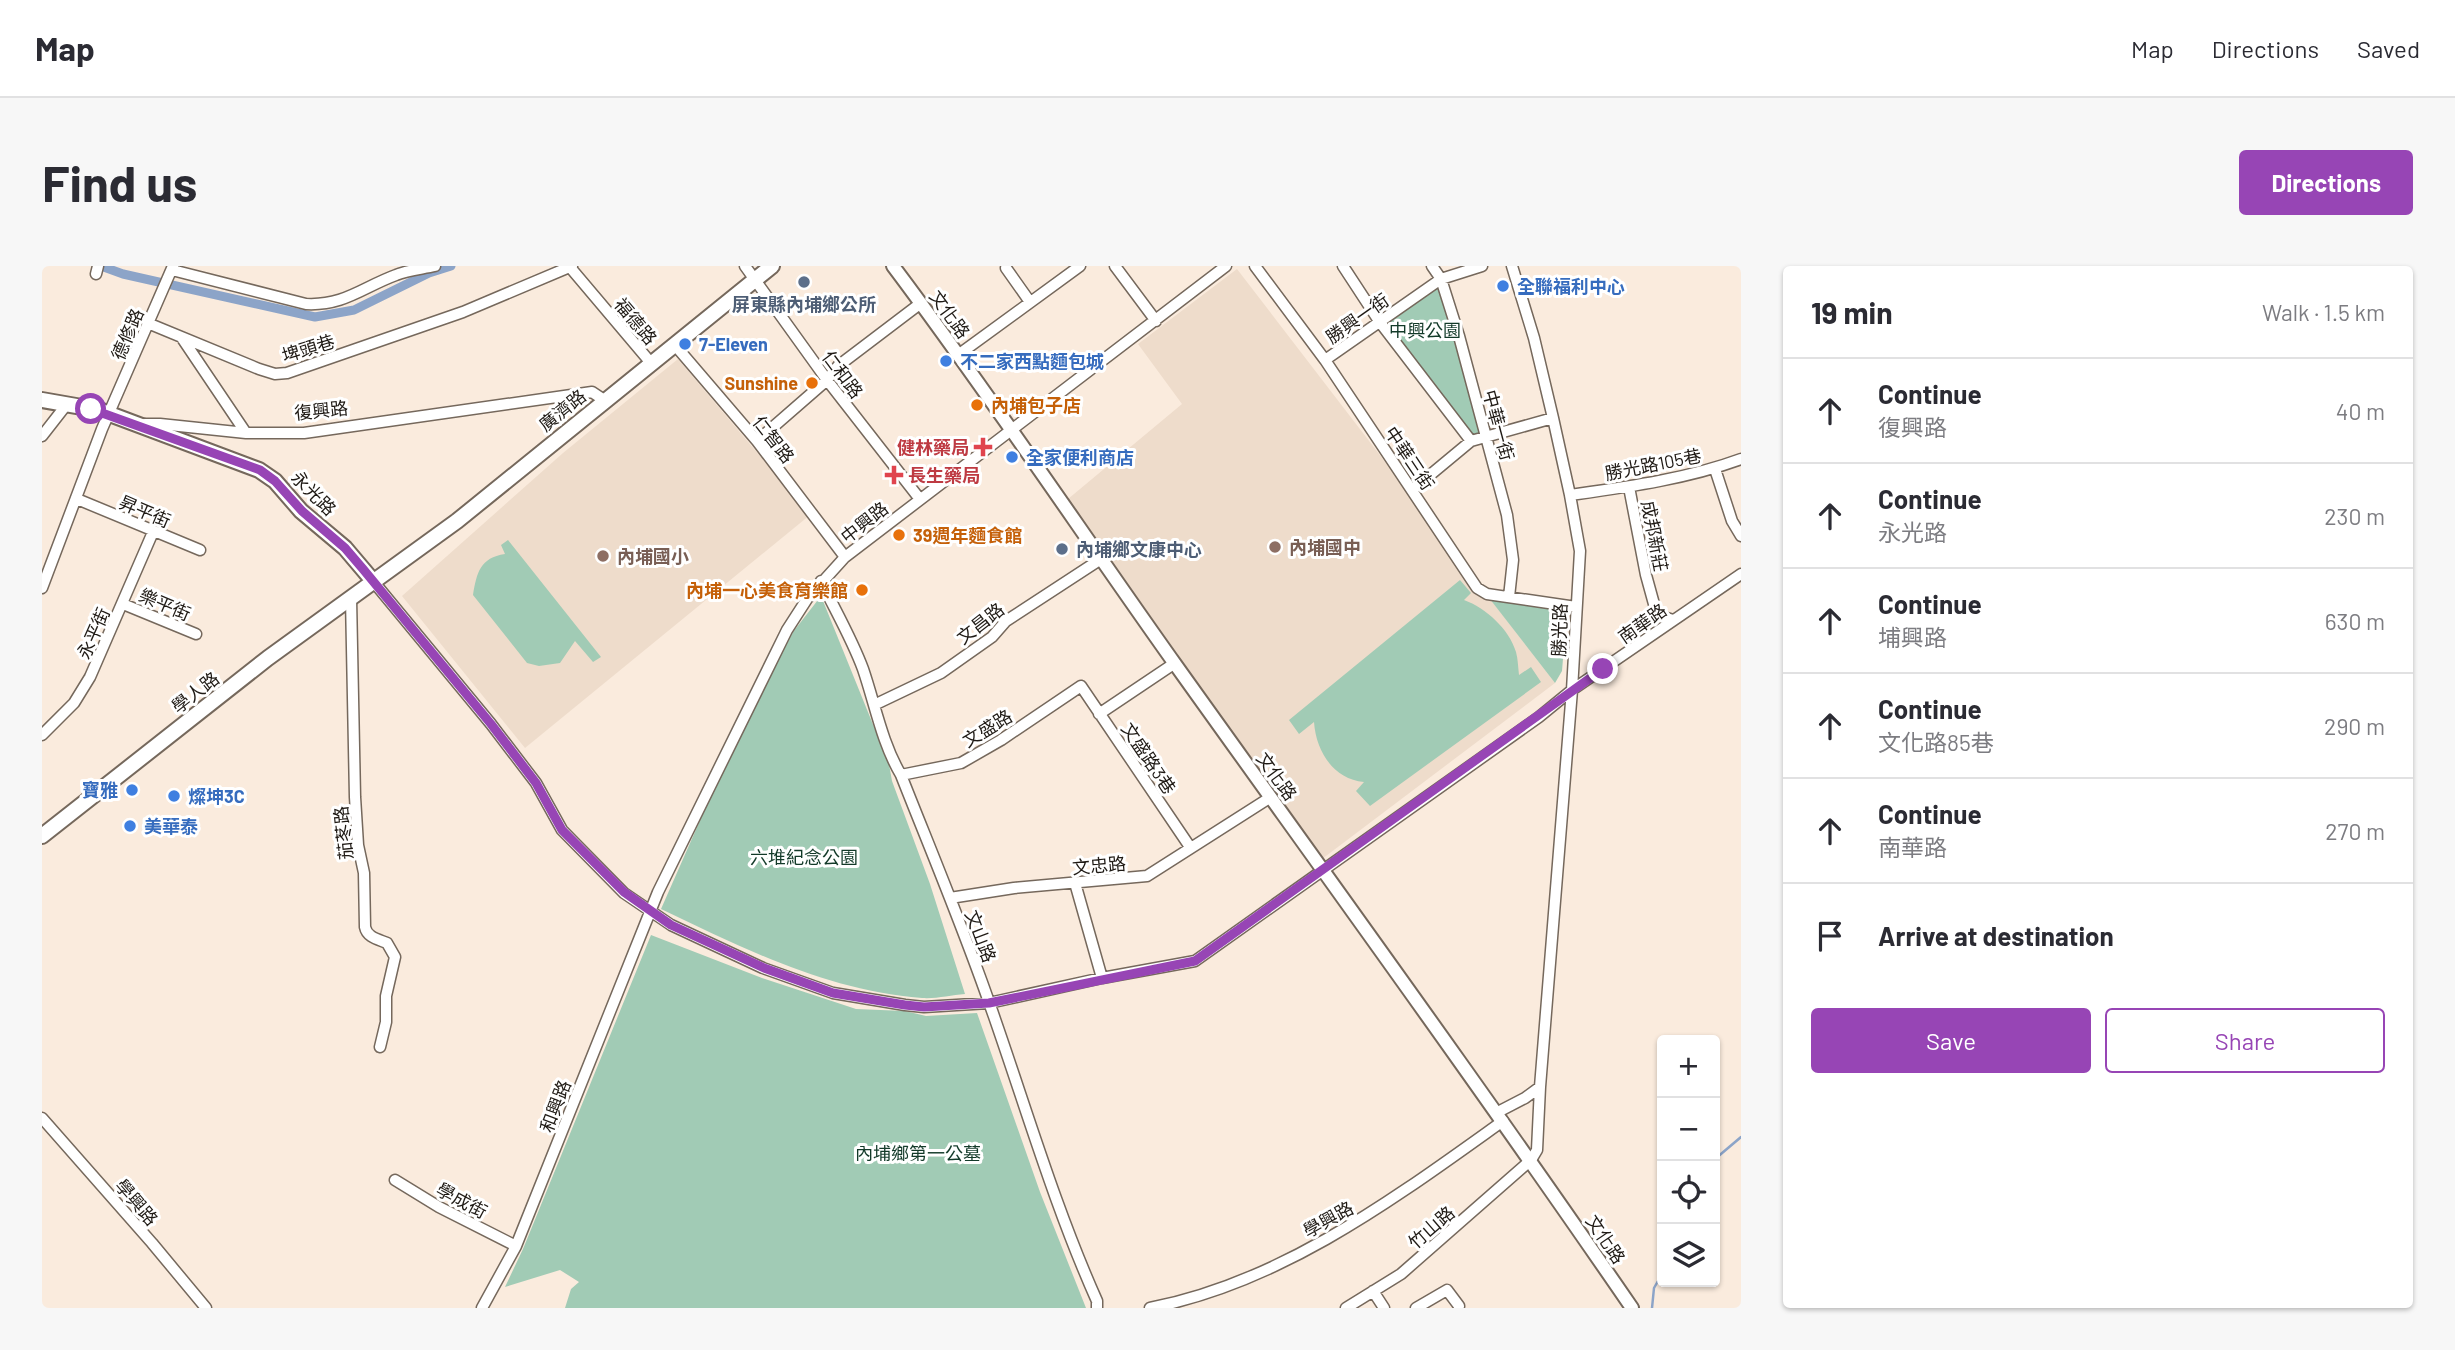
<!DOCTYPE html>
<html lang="en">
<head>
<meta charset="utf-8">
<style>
	:root { --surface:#fff; --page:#f7f7f7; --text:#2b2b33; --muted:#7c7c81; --line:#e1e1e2; --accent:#9745b5 }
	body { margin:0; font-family:Barlow,"Noto Sans TC",sans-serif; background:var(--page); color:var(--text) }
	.controls { position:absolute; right:21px; bottom:21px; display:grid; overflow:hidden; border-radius:7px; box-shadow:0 2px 5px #0004 }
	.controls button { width:63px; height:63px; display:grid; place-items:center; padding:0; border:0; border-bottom:2px solid var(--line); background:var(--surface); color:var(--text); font:35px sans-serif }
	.stop { position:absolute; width:21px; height:21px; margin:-16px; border:5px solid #9745b5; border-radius:50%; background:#fff }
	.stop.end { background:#9745b5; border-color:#fff; box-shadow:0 2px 7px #0008 }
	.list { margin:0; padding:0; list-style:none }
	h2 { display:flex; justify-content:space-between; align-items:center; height:91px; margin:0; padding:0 28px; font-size:30px }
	h2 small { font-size:23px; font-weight:400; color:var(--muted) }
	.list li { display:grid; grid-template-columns:46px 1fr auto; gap:21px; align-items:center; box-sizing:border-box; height:105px; padding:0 28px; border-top:2px solid var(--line) }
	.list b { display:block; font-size:26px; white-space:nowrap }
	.list p { margin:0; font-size:23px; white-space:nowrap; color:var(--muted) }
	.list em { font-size:23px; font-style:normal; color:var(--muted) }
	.actions { display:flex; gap:14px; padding:21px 28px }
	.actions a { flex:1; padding:16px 0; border:2px solid var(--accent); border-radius:7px; text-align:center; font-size:24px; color:var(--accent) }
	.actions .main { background:var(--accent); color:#fff }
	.icon { flex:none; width:38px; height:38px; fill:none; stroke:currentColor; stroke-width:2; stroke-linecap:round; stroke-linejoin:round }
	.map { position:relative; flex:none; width:1699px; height:1042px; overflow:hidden; border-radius:7px }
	header { display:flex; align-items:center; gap:42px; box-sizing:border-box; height:98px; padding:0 35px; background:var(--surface); border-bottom:2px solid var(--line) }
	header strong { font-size:33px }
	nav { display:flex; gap:38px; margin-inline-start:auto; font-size:24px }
	.intro { display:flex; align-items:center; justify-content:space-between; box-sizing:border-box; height:168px; padding:0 42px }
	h1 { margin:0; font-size:49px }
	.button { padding:18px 32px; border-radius:7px; background:var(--accent); color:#fff; font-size:24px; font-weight:700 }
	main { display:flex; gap:42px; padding:0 42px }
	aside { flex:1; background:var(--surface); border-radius:7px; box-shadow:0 2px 5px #0004 }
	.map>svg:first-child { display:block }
</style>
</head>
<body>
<header>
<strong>Map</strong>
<nav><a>Map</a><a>Directions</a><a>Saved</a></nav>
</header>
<div class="intro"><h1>Find us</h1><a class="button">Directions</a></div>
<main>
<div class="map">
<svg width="1699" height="1042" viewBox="0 0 1699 1042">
	<rect width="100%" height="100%" fill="#faebdd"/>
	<!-- education -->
	<path fill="#eedccb" d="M 1195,3 L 1513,417 L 1280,593 L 1026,233 L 1140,138 L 1096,78 Z
		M 636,93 L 768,249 L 483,482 L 360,330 L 521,187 Z"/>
	<!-- green -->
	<path fill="#a1cbb5" d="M 1398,17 L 1440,168 L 1430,172 L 1342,56 Z
		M 466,274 L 559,391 L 551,396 L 533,375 L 518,397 L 497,400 L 485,397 L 431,329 C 435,306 438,292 463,288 L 459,279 Z
		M 1418,314 L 1429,327 L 1422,334 C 1444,342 1467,363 1474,386 C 1476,393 1476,401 1477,409 L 1489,401 L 1499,416 L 1328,540 L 1314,525 L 1322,516 C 1291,513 1274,485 1272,456 L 1257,468 L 1247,454 Z
		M 1444,328 L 1525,343 L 1520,405 L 1513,417 Z
		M 779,330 L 847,498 L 850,515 L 888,618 L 923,728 C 909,729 894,733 880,732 C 786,725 703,683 619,643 L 682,500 L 751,366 Z
		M 609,669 L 720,712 L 814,743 L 863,745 L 884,750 L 935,747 L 998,926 L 1044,1042 L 523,1042 L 529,1023 L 537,1016 L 518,1004 L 463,1021 L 481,983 Z"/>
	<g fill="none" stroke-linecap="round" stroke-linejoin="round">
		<!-- stream -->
		<path stroke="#8ca4c8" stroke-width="2.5" d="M 1673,893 L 1699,871
			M 1610,1042 L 1612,1022 L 1620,1008"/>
		<!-- canal -->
		<path stroke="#8ca4c8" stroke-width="9" d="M 59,0 L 81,8 L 273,51 L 312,44 L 387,7 L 409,0"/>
		<defs>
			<path id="minor" d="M 527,0 L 609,97
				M 703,0 L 785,114 L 877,232
				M 1073,0 L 1114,55
				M 1213,0 L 1283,94 L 1435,322 L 1445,328 L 1534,341
				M 1301,0 L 1337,55 L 1429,175
				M 1390,0 L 1399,13 L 1417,70 L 1465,249 L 1471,294 L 1467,331
				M 964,2 L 988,36
				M 130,4 L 264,38 C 302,40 321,21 354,9 C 366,4 380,3 393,0
				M 54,8 L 56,0
				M 108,58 L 217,103 L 233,108 L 245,107 L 421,46 L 530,0
				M 140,72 L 204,167
				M 632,78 L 715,175 L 803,291
				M 916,89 L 1038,0
				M 1283,94 L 1399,13 L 1440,0
				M 103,158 L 118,158 L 204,167 L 262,167 L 550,126 L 562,134
				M 0,170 L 25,138
				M 715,175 L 785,114 L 796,100 L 879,37
				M 1673,203 L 1690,255 L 1699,270
				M 1587,221 L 1604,309 L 1615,349 L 1631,354
				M 1370,224 L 1429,175 L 1511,152
				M 1528,229 C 1585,221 1645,213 1699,193
				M 35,233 L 158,284
				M 331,315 L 449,458 L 494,517 L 520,564 L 582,627 L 629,659 L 721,702 L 791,727 L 863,739 L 882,741 L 947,737 L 1060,712 L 1153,695 L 1497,451 L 1530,424 L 1699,308
				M 779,315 C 793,344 810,373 821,403 C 833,438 840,477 859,509 C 889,585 921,661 948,739 C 983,838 1012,939 1055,1035 L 1055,1042
				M 0,322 L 60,163 L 131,0
				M 309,332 L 313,531 L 316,579 L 322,607 L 323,661 C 325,671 335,673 345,677 L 353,691 L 344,730 L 344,756 L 338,781
				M 81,338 L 154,368
				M 832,439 L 899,407 L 950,371 L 964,355 L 1059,293
				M 1057,448 L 1133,397
				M 0,469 L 32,437 L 48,411 L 111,266
				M 859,509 L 919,497 L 959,474 L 1039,420 L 1148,581
				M 1033,617 L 1060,712
				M 908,632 L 972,622 L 1105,610 L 1229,531
				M 1454,847 L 1483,832 L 1498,821
				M 0,852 L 110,977 L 164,1042
				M 353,914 L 397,941 L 474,980
				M 1331,1025 L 1342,1042
				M 440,1042 L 474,980 L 616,626 L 745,364 L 765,333 L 803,291 L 1184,0
				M 1108,1042 C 1241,1016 1353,932 1461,855
				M 1304,1042 L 1359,1008 L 1489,894 L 1495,884 L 1498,821 L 1530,424 L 1538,285 L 1528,229 L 1511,152 L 1492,72 L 1470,0
				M 1374,1042 L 1405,1024 L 1417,1040"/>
			<path id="tertiary" d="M 851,0 C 949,130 1039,266 1133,398 C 1286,612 1441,825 1590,1042"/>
			<path id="secondary" d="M 0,134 L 57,144 L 217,204 L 233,215 L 259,245 L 303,282 L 331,315
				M 0,570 L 226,392 L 415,255 L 730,0"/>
		</defs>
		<!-- minor casing -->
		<use href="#minor" stroke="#75685c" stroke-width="13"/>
		<!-- tertiary casing -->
		<use href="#tertiary" stroke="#75685c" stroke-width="16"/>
		<!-- secondary casing -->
		<use href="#secondary" stroke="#75685c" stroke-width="18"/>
		<!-- minor -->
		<use href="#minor" stroke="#fff" stroke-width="10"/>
		<!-- tertiary -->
		<use href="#tertiary" stroke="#fff" stroke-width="12"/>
		<!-- secondary -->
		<use href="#secondary" stroke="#fff" stroke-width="14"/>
	</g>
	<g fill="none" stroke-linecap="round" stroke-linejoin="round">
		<!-- route -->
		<path stroke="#9745b5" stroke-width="9" d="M 49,143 L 218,204 L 233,215 L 260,245 L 303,282 L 321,303 L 449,458 L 494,517 L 520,564 L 582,626 L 629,659 L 722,702 L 791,727 L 863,739 L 882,741 L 947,737 L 1153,695 L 1561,403"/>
	</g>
	<!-- markers -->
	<g fill="#5c6f8a" stroke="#fff" stroke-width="2.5">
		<circle cx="762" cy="16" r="7"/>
		<circle cx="1020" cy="283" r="7"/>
	</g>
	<g fill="#3f7fe0" stroke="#fff" stroke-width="2.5">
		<circle cx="1461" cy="20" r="7"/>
		<circle cx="643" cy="78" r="7"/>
		<circle cx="904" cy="95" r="7"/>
		<circle cx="970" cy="191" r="7"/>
		<circle cx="90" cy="524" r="7"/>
		<circle cx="132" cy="530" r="7"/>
		<circle cx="88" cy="560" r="7"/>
	</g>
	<g fill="#e8710a" stroke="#fff" stroke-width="2.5">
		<circle cx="770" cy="117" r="7"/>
		<circle cx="935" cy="139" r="7"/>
		<circle cx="857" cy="269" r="7"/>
		<circle cx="820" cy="324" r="7"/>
	</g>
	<g fill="#e0444e" stroke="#fff" stroke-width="2.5">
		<path d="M937.5 170.5h7v7h7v7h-7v7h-7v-7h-7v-7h7z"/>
		<path d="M848.5 198.5h7v7h7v7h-7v7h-7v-7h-7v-7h7z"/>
	</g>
	<g fill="#8d6e63" stroke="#fff" stroke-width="2.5">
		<circle cx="1233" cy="281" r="7"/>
		<circle cx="561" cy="290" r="7"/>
	</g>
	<g text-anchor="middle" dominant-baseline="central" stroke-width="6" stroke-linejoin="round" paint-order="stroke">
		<!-- shop labels -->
		<g font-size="18" font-weight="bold" fill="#366cbe" stroke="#fff" text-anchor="start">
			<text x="1475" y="20">全聯福利中心</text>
			<text x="657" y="78">7-Eleven</text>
			<text x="918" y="95">不二家西點麵包城</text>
			<text x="984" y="191">全家便利商店</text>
			<text x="76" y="524" text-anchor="end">寶雅</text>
			<text x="146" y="530">燦坤3C</text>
			<text x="102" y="560">美華泰</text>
		</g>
		<!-- service labels -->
		<g font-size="18" font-weight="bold" fill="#4e5e75" stroke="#fff">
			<text x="762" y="38">屏東縣內埔鄉公所</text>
			<text x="1034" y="283" text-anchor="start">內埔鄉文康中心</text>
		</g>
		<!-- street labels -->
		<g font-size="18" fill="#1f1a15" stroke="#fff">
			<text transform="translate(908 48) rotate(54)">文化路</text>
			<text transform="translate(1315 52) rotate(-35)">勝興一街</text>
			<text transform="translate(594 55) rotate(50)">福德路</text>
			<text transform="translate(85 68) rotate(-67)">德修路</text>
			<text transform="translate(266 82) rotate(-17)">埤頭巷</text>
			<text transform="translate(801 108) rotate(53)">仁和路</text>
			<text transform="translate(279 144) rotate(-6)">復興路</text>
			<text transform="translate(520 144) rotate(-39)">廣濟路</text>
			<text transform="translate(1457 159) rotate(75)">中華一街</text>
			<text transform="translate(732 173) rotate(52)">仁智路</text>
			<text transform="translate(1368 192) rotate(56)">中華三街</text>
			<text transform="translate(1611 198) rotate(-11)">勝光路105巷</text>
			<text transform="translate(272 227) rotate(45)">永光路</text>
			<text transform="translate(103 245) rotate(23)">昇平街</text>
			<text transform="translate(822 256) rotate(-38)">中興路</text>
			<text transform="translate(1613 270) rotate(79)">成邦新莊</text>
			<text transform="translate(123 338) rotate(23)">樂平街</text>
			<text transform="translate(938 357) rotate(-38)">文昌路</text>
			<text transform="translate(1600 357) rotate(-35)">南華路</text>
			<text transform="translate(1517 364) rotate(-88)">勝光路</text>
			<text transform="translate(51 367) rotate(-66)">永平街</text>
			<text transform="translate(153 426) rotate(-38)">學人路</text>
			<text transform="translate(945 462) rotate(-31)">文盛路</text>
			<text transform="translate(1107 492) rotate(56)">文盛路3巷</text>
			<text transform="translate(1235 510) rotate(54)">文化路</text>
			<text transform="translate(301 567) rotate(-96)">茄苳路</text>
			<text transform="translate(1057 599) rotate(-5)">文忠路</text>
			<text transform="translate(939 670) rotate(69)">文山路</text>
			<text transform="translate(513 840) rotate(-69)">和興路</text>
			<text transform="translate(420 934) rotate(28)">學成街</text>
			<text transform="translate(95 936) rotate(49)">學興路</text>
			<text transform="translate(1286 953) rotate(-29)">學興路</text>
			<text transform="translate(1389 961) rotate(-41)">竹山路</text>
			<text transform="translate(1564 973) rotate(56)">文化路</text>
		</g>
		<!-- park labels -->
		<g font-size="18" fill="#133a29" stroke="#fff">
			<text x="1383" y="64">中興公園</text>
			<text x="762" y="591">六堆紀念公園</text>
			<text x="876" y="887">內埔鄉第一公墓</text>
		</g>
		<!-- food labels -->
		<g font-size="18" font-weight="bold" fill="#c56008" stroke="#fff" text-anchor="end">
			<text x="756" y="117">Sunshine</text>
			<text x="949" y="139" text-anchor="start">內埔包子店</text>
			<text x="871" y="269" text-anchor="start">39週年麵食館</text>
			<text x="806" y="324">內埔一心美食育樂館</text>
		</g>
		<!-- health labels -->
		<g font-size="18" font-weight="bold" fill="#be3a42" stroke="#fff" text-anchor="end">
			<text x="927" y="181">健林藥局</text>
			<text x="866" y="209" text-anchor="start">長生藥局</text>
		</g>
		<!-- education labels -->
		<g font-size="18" font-weight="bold" fill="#785e54" stroke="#fff" text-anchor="start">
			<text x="1247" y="281">內埔國中</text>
			<text x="575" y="290">內埔國小</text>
		</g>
	</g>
</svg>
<div class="controls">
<button>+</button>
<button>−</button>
<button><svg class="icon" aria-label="locate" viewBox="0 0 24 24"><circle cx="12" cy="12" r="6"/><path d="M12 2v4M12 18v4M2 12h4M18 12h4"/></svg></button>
<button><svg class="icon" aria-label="layers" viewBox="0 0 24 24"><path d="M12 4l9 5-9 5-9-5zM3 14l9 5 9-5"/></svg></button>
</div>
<div class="stop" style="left:49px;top:143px"></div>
<div class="stop end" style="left:1561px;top:403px"></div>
</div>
<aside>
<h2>19 min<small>Walk · 1.5 km</small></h2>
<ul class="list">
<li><svg class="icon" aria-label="ahead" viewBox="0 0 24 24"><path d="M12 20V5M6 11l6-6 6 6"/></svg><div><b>Continue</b><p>復興路</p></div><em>40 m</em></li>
<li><svg class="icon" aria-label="ahead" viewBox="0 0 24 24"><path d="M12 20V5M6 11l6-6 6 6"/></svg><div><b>Continue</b><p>永光路</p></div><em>230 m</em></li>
<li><svg class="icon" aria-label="ahead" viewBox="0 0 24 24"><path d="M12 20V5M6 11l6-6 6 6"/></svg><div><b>Continue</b><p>埔興路</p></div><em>630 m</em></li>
<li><svg class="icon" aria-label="ahead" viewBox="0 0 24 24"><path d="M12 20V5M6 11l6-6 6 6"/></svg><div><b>Continue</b><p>文化路85巷</p></div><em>290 m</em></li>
<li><svg class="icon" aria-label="ahead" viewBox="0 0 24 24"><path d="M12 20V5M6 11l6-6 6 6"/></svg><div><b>Continue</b><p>南華路</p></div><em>270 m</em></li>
<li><svg class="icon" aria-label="arrive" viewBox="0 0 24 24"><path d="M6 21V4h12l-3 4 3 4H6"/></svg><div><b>Arrive at destination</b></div></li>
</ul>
<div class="actions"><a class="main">Save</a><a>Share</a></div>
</aside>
</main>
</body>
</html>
